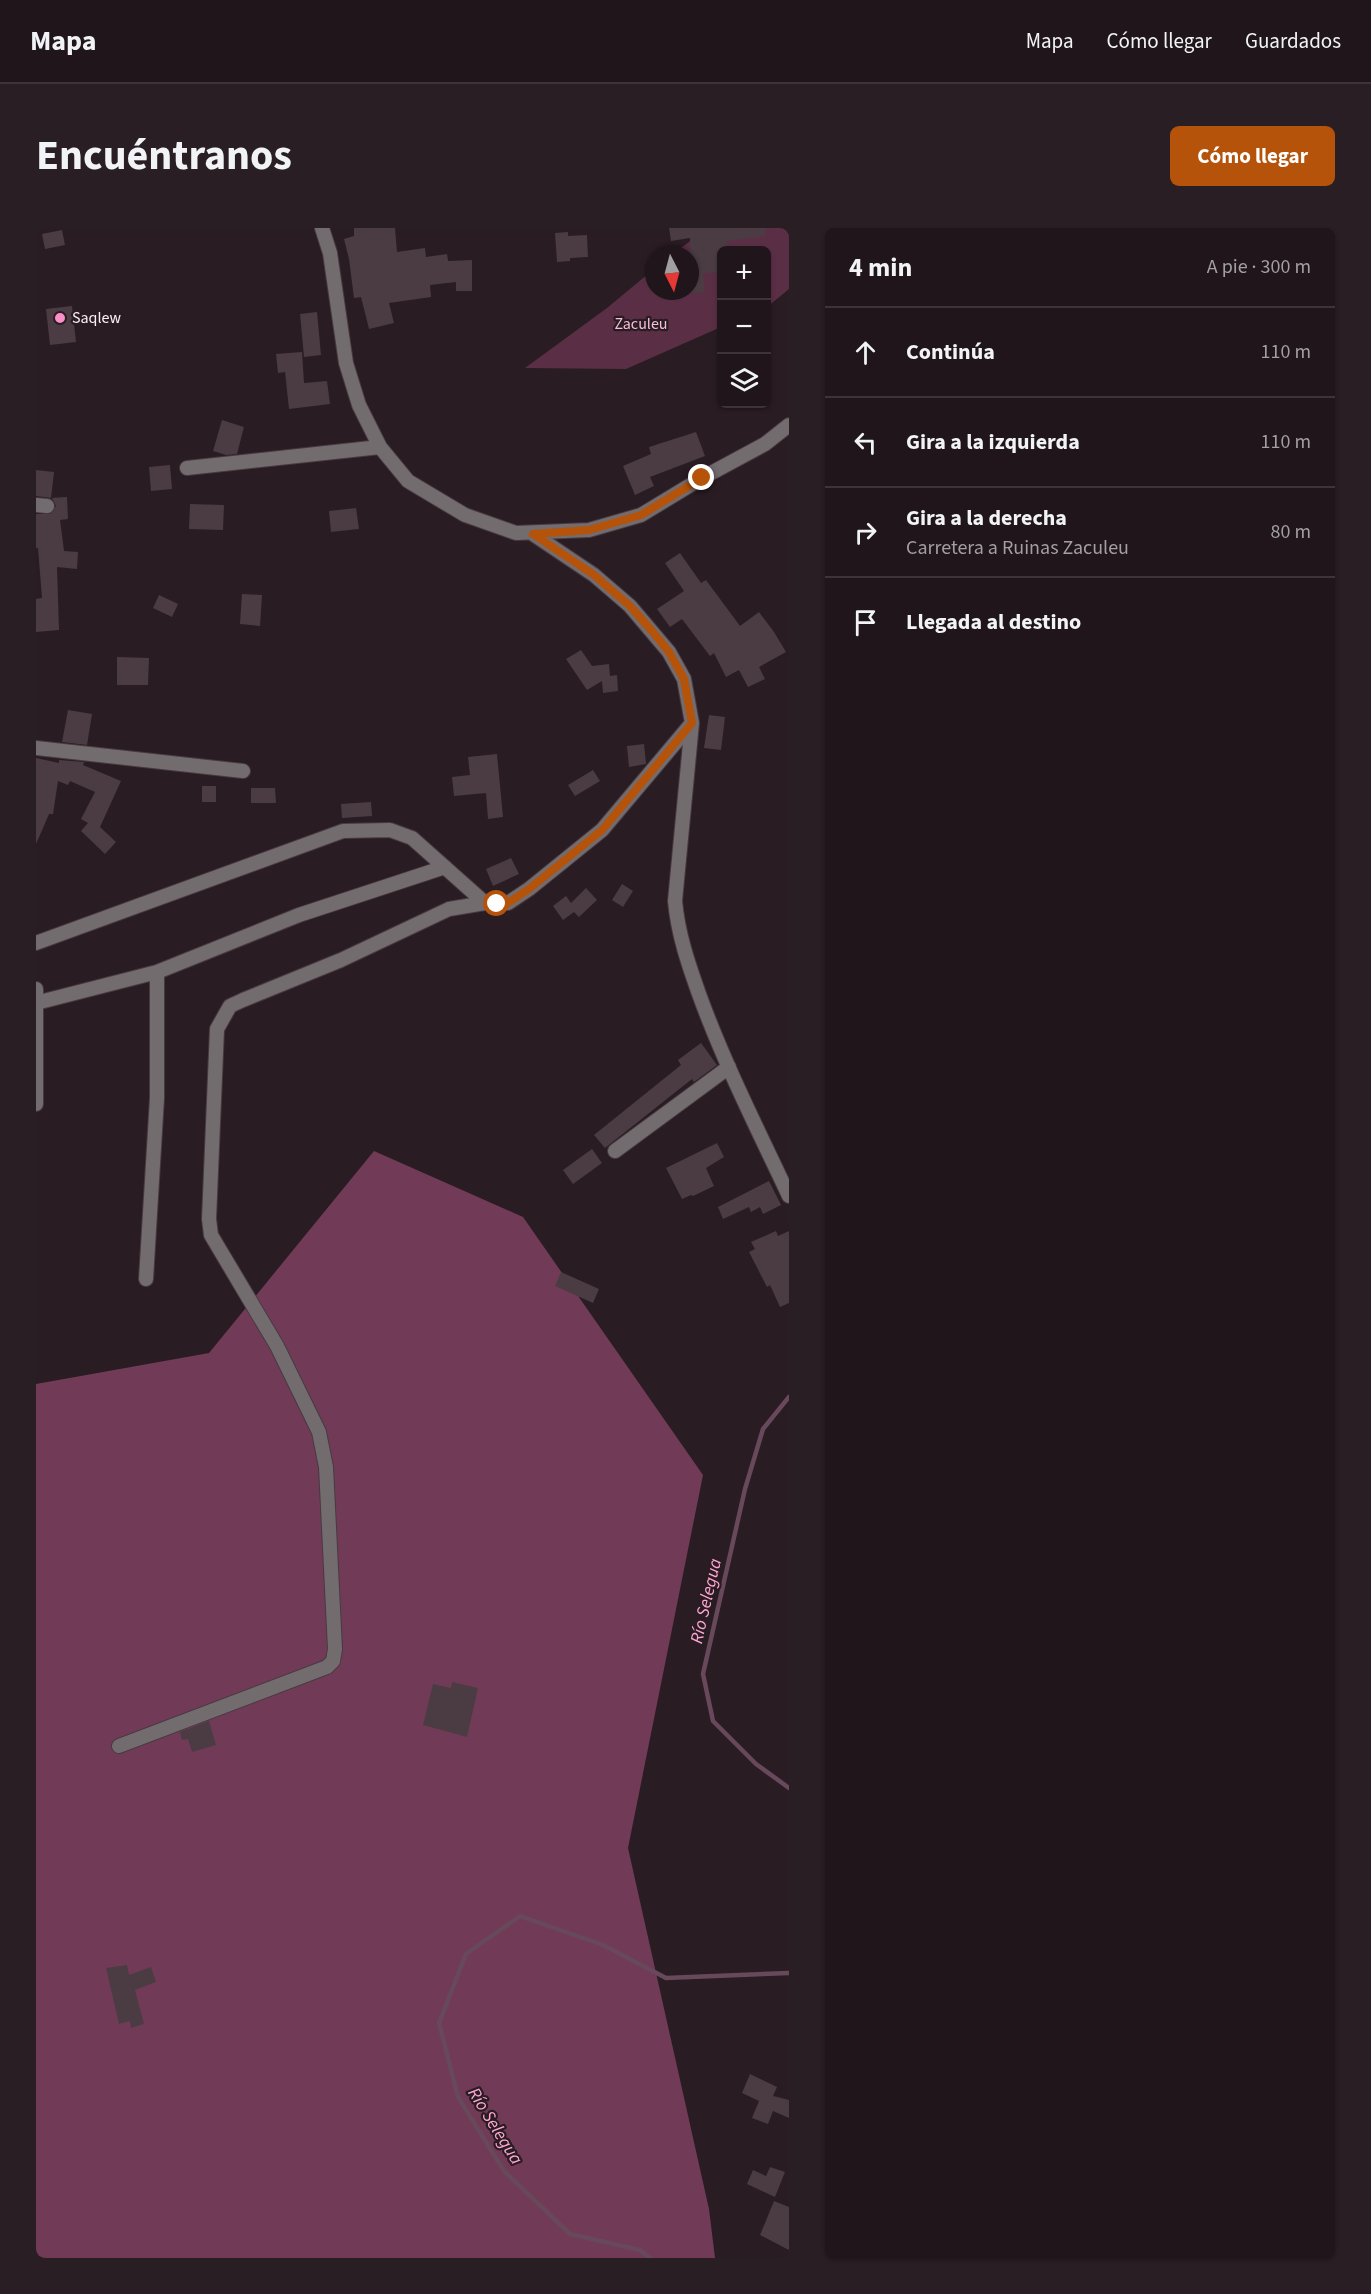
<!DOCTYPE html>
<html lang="es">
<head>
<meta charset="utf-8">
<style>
	:root { --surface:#20151a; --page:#281e23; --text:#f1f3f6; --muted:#a29fa2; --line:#3d3439; --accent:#b45309 }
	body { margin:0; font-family:"Source Sans 3",sans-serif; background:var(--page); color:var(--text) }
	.controls { position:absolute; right:18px; top:18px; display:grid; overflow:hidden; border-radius:9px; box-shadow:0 2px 4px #0004 }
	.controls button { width:54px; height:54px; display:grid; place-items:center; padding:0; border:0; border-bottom:2px solid var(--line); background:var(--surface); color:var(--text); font:30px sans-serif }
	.compass { position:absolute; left:609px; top:18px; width:54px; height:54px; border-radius:50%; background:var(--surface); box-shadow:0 2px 4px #0004; rotate:174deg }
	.stop { position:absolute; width:18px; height:18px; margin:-14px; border:4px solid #b45309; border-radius:50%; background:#fff }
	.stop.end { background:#b45309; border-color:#fff; box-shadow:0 2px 6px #0008 }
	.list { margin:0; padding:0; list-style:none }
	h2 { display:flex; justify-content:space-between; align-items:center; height:78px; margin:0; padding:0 24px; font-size:26px }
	h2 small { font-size:20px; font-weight:400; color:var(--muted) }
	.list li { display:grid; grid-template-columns:39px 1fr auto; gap:18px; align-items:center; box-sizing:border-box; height:90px; padding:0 24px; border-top:2px solid var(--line) }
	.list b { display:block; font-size:22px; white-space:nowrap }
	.list p { margin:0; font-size:20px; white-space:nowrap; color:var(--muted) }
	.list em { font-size:20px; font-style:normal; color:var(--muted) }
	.icon { flex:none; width:33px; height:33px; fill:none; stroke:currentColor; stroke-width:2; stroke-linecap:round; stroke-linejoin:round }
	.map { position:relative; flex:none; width:753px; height:2030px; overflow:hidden; border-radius:9px }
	header { display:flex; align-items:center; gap:36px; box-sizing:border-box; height:84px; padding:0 30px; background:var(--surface); border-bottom:2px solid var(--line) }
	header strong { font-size:28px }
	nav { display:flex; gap:33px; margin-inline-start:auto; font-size:21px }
	.intro { display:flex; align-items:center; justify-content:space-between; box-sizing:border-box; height:144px; padding:0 36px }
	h1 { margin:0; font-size:42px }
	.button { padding:15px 27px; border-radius:9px; background:var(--accent); color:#fff; font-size:21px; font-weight:700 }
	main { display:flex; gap:36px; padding:0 36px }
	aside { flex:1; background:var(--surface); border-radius:9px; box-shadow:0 2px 4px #0004 }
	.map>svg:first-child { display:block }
</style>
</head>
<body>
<header>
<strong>Mapa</strong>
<nav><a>Mapa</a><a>Cómo llegar</a><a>Guardados</a></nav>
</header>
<div class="intro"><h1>Encuéntranos</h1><a class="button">Cómo llegar</a></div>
<main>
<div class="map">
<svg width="753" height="2030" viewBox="0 0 753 2030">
	<rect width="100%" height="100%" fill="#2a1c23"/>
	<!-- green -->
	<path fill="#5a2f46" d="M 658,0 L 753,0 L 753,61 L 731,79 L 730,22 L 686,22 L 685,99 L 590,141 L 489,140 L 571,80 L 618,41 L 618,63 L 654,63 L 654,27 L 636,27 L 658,10 Z"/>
	<!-- forest -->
	<path fill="#713b58" d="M 338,923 L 487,989 L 667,1247 L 592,1620 L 673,1981 L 679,2030 L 0,2030 L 0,1156 L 173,1125 Z"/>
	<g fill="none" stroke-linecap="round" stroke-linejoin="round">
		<!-- stream -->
		<path stroke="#68485b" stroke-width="4.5" d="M 753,1169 L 727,1201 L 709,1261 L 667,1446 L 677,1493 L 720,1536 L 753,1560
			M 614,2030 L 604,2022 L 534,2006 L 468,1943 L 422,1869 L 403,1795 L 430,1726 L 484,1688 L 567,1717 L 630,1750 L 753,1745"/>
	</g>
	<!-- building -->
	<path fill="#4b3c43" d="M 318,0 L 359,0 L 361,24 L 389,20 L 390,29 L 411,26 L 412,33 L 436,32 L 436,63 L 420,63 L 420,54 L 394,57 L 395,69 L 353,75 L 358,95 L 333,101 L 325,69 L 318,70 L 313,31 L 308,11 L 318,8 Z
		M 633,0 L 729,0 L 729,8 L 691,13 L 692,22 L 686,22 L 686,44 L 667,45 L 669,64 L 654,65 L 654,10 L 635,13 Z
		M 26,2 L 29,17 L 9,21 L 6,6 Z
		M 532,4 L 532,8 L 551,7 L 552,29 L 534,30 L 534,33 L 521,34 L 519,5 Z
		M 36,78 L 40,114 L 14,117 L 10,81 Z
		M 281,84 L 285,127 L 268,129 L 264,86 Z
		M 266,124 L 268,155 L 291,153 L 294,176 L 253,181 L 249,144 L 242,145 L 240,126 Z
		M 186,192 L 208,199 L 201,226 L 190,227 L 177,223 Z
		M 660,204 L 669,228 L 614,249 L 618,258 L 599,267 L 587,238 L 615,226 L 613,219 Z
		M 134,237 L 136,261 L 115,263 L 113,239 Z
		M 0,242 L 18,244 L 15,270 L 31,269 L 32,291 L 24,292 L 28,323 L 42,324 L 41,341 L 21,339 L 23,402 L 0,404 L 0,371 L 6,370 L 2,320 L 0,320 L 0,286 L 14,286 L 20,278 L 16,270 L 0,268 Z
		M 154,276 L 188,277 L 187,302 L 153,301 Z
		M 320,280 L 323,301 L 295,304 L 293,283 Z
		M 644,325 L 665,355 L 670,352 L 704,398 L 723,384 L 738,404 L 750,424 L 723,439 L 729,451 L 712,459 L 703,442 L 690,449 L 678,425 L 674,428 L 646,391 L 634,399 L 621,381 L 648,363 L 629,335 Z
		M 206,366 L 226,367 L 224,398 L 204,396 Z
		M 123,367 L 142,376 L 136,389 L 117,380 Z
		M 545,422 L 556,438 L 573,436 L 574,448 L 581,447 L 582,463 L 567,465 L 566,453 L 551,462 L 530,431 Z
		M 81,429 L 113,430 L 112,457 L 81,457 Z
		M 32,482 L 56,486 L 51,517 L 26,514 Z
		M 673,487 L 689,489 L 685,522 L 668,520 Z
		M 608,516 L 610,536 L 593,539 L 591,518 Z
		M 461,526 L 467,589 L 452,591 L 450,565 L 418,568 L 416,549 L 434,547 L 432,529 Z
		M 0,530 L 23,535 L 23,532 L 48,534 L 47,537 L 85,553 L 64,599 L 80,614 L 69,626 L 45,603 L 52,595 L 45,591 L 59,564 L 34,553 L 32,557 L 22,553 L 17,586 L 13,586 L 0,616 Z
		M 557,542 L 564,553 L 539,568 L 532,557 Z
		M 166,558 L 180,558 L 180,574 L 166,574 Z
		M 215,560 L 239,560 L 240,575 L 215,575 Z
		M 335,574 L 336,588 L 306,590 L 305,576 Z
		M 475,630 L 483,646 L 457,658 L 450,641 Z
		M 586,656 L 597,663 L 587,679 L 576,672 Z
		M 550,660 L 561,672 L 543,689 L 538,684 L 527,692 L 517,678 L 530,668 L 535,675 Z
		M 665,815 L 681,837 L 658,854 L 656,851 L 569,920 L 558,907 L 645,837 L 642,832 Z
		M 681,915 L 688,929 L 670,940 L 678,958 L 657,968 L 655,967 L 646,971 L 630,940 Z
		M 556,921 L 566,935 L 537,956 L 527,942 Z
		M 733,953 L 745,977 L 727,986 L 724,979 L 715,984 L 713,979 L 687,991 L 682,979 Z
		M 740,1003 L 742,1008 L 753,1003 L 753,1075 L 744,1079 L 734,1057 L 731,1059 L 713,1024 L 719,1021 L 715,1014 Z
		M 525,1044 L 563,1061 L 557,1075 L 519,1058 Z
		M 416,1454 L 442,1460 L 431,1509 L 387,1497 L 397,1456 L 415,1460 Z
		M 173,1493 L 180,1517 L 156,1524 L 152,1511 L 146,1512 L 144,1504 Z
		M 91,1737 L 93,1747 L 115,1739 L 120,1754 L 99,1762 L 108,1796 L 95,1800 L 94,1793 L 83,1796 L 70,1740 Z
		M 714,1846 L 741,1859 L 737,1868 L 753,1872 L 753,1890 L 737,1883 L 732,1896 L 716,1890 L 723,1873 L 706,1865 Z
		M 734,1939 L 749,1944 L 739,1969 L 711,1956 L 717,1942 L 730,1948 Z
		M 738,1973 L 753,1979 L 753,2022 L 724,2007 Z"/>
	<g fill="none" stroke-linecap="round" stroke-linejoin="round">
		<defs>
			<path id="street" d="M 286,0 L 294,25 L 310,135 L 323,177 L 344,219 L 372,253 L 429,287 L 480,305 L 553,302 L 605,287 L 666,250 L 729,216 L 753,197
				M 151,240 L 344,219
				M 0,277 L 11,278
				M 497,306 L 558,347 L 594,378 L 633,424 L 648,451 L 656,495 L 639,673 C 642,706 652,735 663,766 C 688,835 722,902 753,968
				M 0,520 L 207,543
				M 0,715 L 307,603 L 354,602 L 376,610 L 449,675 L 472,675 L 493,661 L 566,602 L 656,495
				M 0,761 L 0,876
				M 0,775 L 121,744 L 263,687 L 409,639
				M 579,923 L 693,839
				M 110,1051 L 121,870 L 121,744
				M 83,1518 L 291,1439 L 297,1433 L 299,1421 L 290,1239 L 283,1204 L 241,1118 L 175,1007 L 173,991 L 181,801 L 194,778 L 207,772 L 305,732 L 413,681 L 449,675"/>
		</defs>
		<!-- street casing -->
		<use href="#street" stroke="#473a40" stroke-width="16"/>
		<!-- street -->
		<use href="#street" stroke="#736c6f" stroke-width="14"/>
	</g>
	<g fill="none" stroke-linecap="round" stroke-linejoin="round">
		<!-- route -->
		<path stroke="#b45309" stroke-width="8" d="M 461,676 L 472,675 L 493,661 L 566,602 L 656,495 L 648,451 L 633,424 L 616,403 L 594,378 L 558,347 L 497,306 L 553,302 L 605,287 L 666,250"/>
	</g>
	<!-- markers -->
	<circle fill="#fa8fc7" stroke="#2a1c23" stroke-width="2" cx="24" cy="90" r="6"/>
	<g text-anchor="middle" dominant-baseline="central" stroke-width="4.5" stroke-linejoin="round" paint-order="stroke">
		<!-- poi labels -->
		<g font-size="16" fill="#f9eff4" stroke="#2a1c23" text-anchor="start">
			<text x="36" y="90">Saqlew</text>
		</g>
		<!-- park labels -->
		<g font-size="16" fill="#f5bfd9" stroke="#2a1c23">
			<text x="605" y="96">Zaculeu</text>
		</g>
		<!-- water labels -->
		<g font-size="18" font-style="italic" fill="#fea7d3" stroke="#2a1c23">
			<text transform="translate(670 1373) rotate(-77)">Río Selegua</text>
			<text transform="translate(459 1898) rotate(58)">Río Selegua</text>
		</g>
	</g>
</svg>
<div class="controls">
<button>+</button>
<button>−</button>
<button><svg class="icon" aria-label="layers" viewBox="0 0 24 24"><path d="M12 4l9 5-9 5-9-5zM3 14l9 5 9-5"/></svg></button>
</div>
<svg class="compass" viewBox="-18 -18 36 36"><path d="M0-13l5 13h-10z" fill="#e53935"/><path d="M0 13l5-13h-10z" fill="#a29fa2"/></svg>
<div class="stop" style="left:461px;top:676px"></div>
<div class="stop end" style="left:666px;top:250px"></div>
</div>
<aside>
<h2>4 min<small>A pie · 300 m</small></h2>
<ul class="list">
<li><svg class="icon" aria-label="ahead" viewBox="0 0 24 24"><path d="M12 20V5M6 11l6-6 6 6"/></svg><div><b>Continúa</b></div><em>110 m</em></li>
<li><svg class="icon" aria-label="left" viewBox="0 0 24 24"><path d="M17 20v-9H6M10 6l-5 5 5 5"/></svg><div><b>Gira a la izquierda</b></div><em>110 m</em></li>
<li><svg class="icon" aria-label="right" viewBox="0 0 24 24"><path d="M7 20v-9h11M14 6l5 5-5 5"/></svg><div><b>Gira a la derecha</b><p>Carretera a Ruinas Zaculeu</p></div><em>80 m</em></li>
<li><svg class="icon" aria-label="arrive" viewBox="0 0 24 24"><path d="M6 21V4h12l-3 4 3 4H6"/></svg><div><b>Llegada al destino</b></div></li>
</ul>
</aside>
</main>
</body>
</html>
